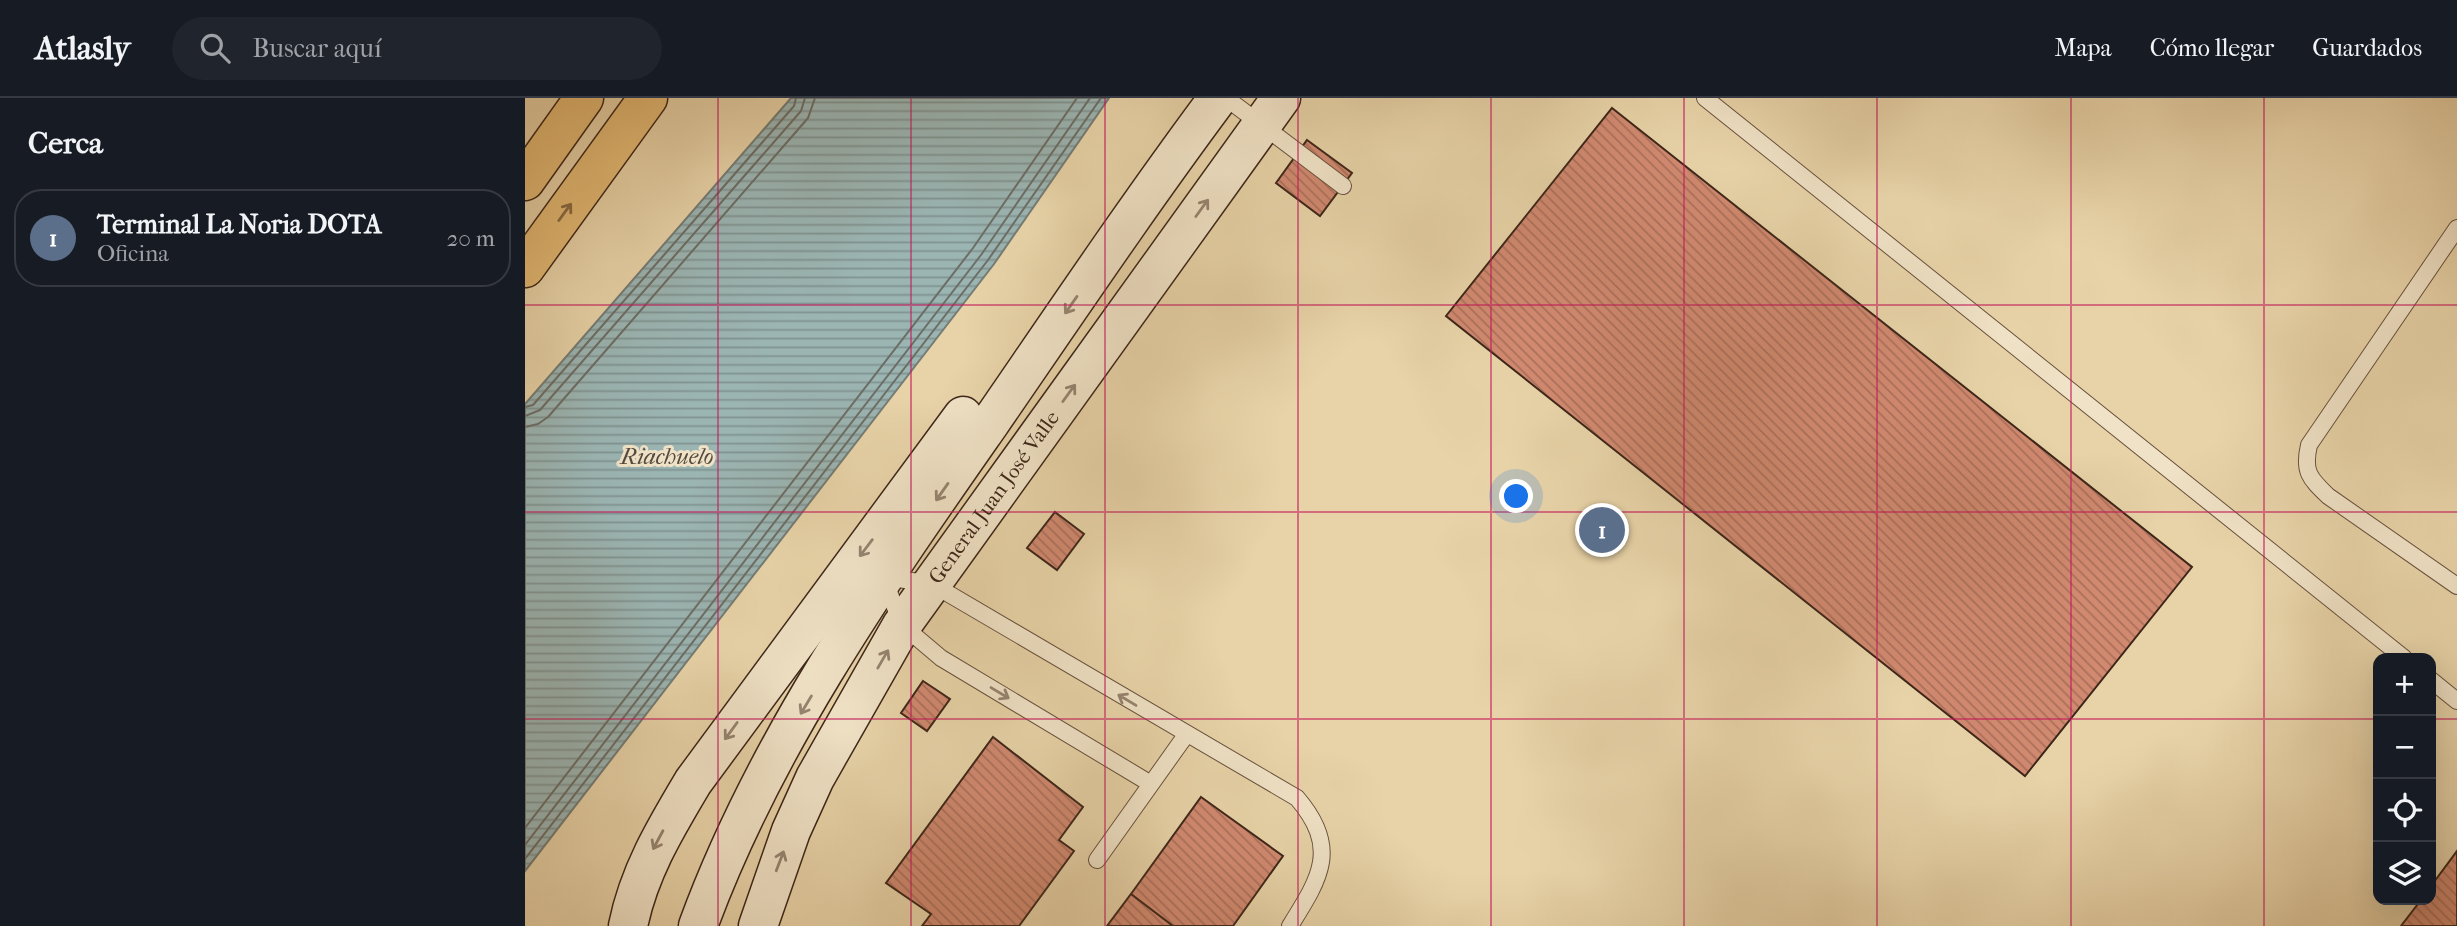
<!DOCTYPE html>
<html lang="es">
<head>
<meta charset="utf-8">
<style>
	:root { --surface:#171b24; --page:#20242c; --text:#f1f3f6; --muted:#9ea1a6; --line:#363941; --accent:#c59692 }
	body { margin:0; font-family:"IM FELL French Canon",serif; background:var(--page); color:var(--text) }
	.controls { position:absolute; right:21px; bottom:21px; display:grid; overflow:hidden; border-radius:14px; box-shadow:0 7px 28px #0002 }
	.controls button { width:63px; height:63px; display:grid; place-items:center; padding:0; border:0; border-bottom:2px solid var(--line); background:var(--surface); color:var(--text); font:35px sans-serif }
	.you { position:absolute; left:992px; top:399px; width:24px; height:24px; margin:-18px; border:5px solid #fff; border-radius:50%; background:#1a73e8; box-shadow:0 0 0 10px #1a73e833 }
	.badge { display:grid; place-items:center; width:46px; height:46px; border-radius:50%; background:var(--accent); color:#fff; font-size:23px; font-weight:700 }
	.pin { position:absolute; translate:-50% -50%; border:4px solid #fff; box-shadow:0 2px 7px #0006 }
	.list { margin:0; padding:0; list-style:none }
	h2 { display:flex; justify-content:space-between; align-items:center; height:91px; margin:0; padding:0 28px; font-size:30px }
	h2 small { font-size:23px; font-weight:400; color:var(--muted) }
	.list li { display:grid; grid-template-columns:46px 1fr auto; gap:21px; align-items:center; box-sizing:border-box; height:98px; margin:0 14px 14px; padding:0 14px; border:2px solid var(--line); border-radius:28px }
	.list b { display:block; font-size:26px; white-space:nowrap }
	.list p { margin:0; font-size:23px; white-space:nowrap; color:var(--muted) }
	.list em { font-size:23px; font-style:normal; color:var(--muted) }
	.icon { flex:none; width:38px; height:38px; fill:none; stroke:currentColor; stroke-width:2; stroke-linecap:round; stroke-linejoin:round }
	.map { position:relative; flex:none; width:1932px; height:828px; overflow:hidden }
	header { display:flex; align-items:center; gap:42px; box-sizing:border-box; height:98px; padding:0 35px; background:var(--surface); border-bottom:2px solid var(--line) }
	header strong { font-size:33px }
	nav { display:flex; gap:38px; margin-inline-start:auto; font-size:24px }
	.search { width:490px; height:63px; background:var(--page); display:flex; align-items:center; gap:18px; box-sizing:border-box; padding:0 24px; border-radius:38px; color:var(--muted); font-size:26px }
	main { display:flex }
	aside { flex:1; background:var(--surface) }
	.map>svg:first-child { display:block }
</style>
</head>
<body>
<header>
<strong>Atlasly</strong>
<div class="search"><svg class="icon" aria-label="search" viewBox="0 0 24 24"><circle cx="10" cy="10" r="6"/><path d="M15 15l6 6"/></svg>Buscar aquí</div>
<nav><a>Mapa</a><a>Cómo llegar</a><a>Guardados</a></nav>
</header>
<main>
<aside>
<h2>Cerca<small></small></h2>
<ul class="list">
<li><span class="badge" style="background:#5c6f8a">1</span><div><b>Terminal La Noria DOTA</b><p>Oficina</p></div><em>20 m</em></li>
</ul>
</aside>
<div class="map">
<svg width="1932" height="828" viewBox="0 0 1932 828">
	<defs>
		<pattern id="water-rules" width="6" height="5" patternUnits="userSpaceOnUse" patternTransform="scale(1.75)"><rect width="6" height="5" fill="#9bb5b3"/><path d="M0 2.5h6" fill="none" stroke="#809391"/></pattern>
		<pattern id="building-back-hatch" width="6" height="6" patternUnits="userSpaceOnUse" patternTransform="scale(1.75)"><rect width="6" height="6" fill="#d18970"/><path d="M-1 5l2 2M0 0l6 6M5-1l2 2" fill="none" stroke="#ab705b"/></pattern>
	</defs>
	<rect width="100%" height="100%" fill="#e8d3a8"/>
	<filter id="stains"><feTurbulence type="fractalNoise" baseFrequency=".00286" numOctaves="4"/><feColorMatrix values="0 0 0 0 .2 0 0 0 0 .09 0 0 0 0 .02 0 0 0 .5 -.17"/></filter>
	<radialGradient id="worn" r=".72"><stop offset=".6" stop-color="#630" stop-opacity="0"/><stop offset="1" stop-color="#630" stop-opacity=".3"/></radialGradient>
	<!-- water -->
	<path fill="url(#water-rules)" stroke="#757c75" stroke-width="2" d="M 266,0 L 584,0 L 469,166 L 0,773 L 0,306 Z"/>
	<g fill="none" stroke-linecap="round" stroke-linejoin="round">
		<!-- shore -->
		<path stroke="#6c6e66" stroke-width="2" d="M 0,309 L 8,307 L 269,8 L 271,0
			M 0,318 L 15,312 L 276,13 L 280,0
			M 0,329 L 13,326 L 23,319 L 283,20 L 290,0
			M 0,730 L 448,150 L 552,0
			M 0,747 L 456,157 L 565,0
			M 0,761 L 463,162 L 576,0"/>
	</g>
	<!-- building -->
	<path fill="url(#building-back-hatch)" stroke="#3d2619" stroke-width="2" d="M 1087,10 L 1667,469 L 1500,678 L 921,218 Z
		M 782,42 L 827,75 L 795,118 L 751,85 Z
		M 530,414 L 559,436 L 532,472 L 502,450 Z
		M 398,583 L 425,601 L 402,633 L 376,615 Z
		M 468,639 L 558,709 L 534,742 L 549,753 L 494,828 L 397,828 L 406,816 L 361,785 Z
		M 676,699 L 758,758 L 708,828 L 648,828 L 606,796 Z
		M 1932,753 L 1932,828 L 1876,828 L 1896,802 L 1906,802 L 1906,788 Z
		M 606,796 L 648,828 L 582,828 Z"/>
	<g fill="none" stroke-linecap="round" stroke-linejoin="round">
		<defs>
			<path id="service" d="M 701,0 L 818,88
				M 1180,0 L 1879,560
				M 1932,130 L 1784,347 C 1778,373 1784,380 1803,398 L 1932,488
				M 360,479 L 407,486 L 772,700 C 815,750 795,780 765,828
				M 360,484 L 377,527 L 416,560 L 626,686
				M 1906,582 L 1932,603
				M 572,762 L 661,637"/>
			<g id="secondary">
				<path d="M 103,828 C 114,774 140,731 168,684 L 438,318"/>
				<path d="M 173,828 C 240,645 354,484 465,325 C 540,216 614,106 693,0"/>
				<path id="s1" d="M 233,828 L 266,733 L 290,680 L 377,527 L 756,0"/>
			</g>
			<path id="primary" d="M 0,83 L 59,0
				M 0,170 L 123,0"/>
		</defs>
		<!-- service casing -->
		<use href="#service" stroke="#68513d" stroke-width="18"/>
		<!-- secondary casing -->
		<use href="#secondary" stroke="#3d2619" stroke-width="41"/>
		<!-- primary casing -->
		<use href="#primary" stroke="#3d2619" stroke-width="41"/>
		<!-- service -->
		<use href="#service" stroke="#f0e2c6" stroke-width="16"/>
		<!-- secondary -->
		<use href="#secondary" stroke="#f0e2c6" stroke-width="38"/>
		<!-- primary -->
		<use href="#primary" stroke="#e4ba74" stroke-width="38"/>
	</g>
	<!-- one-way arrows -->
	<defs><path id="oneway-shaft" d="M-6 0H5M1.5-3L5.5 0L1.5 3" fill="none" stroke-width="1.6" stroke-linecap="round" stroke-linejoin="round" transform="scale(1.75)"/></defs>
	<g stroke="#968470">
		<use href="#oneway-shaft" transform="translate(677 110) rotate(-54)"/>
		<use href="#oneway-shaft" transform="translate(546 207) rotate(125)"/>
		<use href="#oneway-shaft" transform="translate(544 295) rotate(-54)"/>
		<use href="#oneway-shaft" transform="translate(417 394) rotate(125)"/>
		<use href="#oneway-shaft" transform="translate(341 450) rotate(127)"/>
		<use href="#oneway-shaft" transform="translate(358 561) rotate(-60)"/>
		<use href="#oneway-shaft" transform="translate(475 595) rotate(31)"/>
		<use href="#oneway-shaft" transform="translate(602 602) rotate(-149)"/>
		<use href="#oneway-shaft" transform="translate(281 607) rotate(121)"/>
		<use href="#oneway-shaft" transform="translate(206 633) rotate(126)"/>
		<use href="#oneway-shaft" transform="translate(133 742) rotate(118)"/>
		<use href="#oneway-shaft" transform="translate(255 763) rotate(-69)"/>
	</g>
	<use stroke="#886942" href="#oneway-shaft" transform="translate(40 114) rotate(-54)"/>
	<!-- grid -->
	<path fill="none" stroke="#c2185b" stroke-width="2" stroke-opacity="0.55" d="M 193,0 L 193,828M 386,0 L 386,828M 580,0 L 580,828M 773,0 L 773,828M 966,0 L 966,828M 1159,0 L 1159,828M 1352,0 L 1352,828M 1546,0 L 1546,828M 1739,0 L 1739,828M 0,207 L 1932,207M 0,414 L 1932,414M 0,621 L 1853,621M 1906,621 L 1932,621"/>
	<g text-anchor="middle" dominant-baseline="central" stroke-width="6" stroke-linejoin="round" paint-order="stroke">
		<!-- street labels -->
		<g font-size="21" fill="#3d2619" stroke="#f0e2c6">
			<text stroke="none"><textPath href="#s1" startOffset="492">General Juan José Valle</textPath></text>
		</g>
		<!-- water labels -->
		<g font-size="23" font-style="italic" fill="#544a40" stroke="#f0e2c6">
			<text x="142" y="358">Riachuelo</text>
		</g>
	</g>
	<rect width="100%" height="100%" filter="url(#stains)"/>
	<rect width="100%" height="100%" fill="url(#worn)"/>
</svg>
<div class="controls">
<button>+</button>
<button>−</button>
<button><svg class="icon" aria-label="locate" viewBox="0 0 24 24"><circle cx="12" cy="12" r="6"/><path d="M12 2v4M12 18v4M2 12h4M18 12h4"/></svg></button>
<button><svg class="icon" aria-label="layers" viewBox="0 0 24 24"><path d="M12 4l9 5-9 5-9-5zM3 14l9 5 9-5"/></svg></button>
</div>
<div class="you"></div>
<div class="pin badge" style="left:1077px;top:432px;background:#5c6f8a">1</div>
</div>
</main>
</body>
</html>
